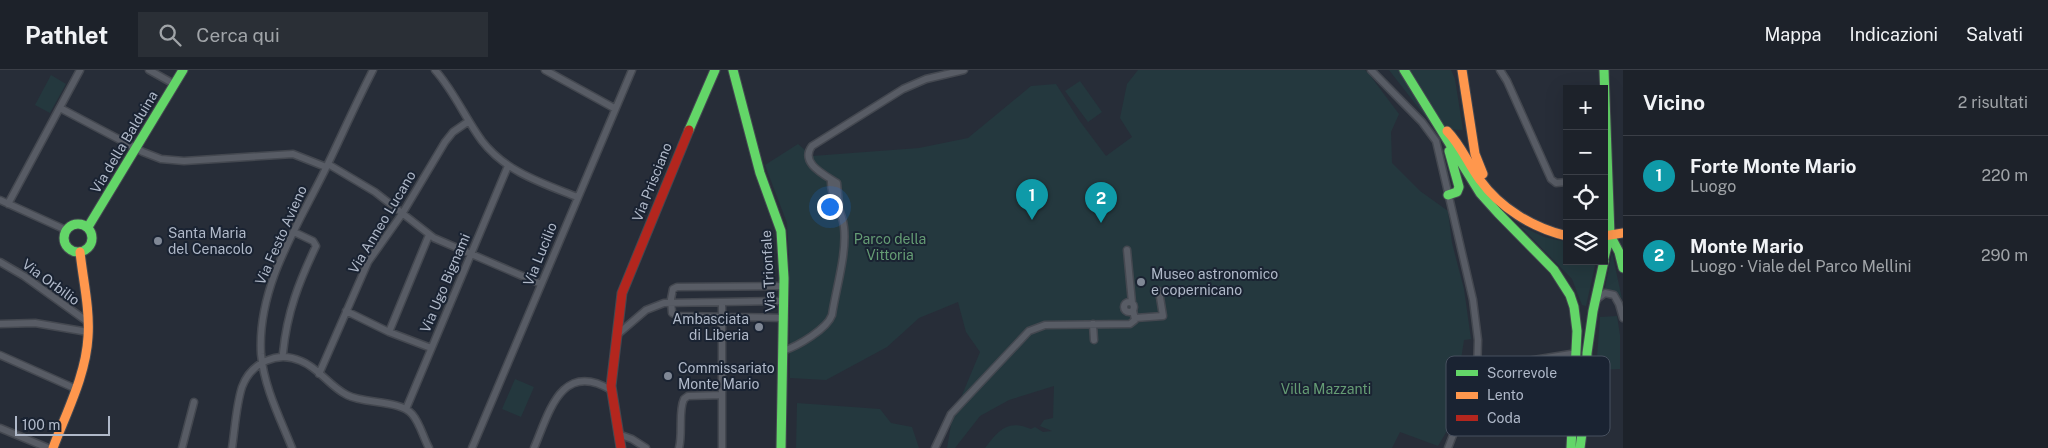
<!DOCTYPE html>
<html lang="it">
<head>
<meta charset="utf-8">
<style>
	:root { --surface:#1d222a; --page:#2a2f36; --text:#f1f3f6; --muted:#a0a4a8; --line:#3b3f47; --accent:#0b8043 }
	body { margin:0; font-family:"Public Sans",sans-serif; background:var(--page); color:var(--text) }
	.controls { position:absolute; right:15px; top:15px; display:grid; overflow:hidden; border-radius:0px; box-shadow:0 5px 20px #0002 }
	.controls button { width:45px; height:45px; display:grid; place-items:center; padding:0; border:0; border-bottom:1px solid var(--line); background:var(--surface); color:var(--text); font:25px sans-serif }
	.scale { position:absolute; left:15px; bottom:12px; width:95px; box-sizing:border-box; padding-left:5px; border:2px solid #b0b9c9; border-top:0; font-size:14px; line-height:18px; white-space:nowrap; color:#b0b9c9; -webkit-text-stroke:4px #1a2332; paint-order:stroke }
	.you { position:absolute; left:829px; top:136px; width:18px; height:18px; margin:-12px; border:4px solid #fff; border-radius:50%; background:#1a73e8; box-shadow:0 0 0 8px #1a73e833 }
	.badge { display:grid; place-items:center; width:32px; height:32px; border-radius:50%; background:var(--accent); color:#fff; font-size:16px; font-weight:700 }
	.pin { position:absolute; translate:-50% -41px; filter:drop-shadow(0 1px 2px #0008) }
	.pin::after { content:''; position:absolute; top:26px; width:18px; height:15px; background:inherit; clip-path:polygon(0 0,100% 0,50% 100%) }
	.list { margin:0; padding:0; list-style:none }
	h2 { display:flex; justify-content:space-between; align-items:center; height:65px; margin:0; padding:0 20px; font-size:21px }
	h2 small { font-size:16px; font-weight:400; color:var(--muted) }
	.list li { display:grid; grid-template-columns:32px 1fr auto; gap:15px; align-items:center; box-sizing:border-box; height:80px; padding:0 20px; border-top:1px solid var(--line) }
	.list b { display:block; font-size:19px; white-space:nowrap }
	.list p { margin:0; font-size:16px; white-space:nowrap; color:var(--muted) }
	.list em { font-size:16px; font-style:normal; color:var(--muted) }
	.icon { flex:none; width:28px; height:28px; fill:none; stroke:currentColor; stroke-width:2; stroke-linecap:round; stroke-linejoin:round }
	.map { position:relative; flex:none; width:1623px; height:378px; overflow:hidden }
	header { display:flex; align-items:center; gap:30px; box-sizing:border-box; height:70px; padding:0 25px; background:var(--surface); border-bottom:1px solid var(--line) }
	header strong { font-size:24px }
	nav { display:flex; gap:28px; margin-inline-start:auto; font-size:18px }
	.search { width:350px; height:45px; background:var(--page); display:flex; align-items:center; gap:12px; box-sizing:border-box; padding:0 18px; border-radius:0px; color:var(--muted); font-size:19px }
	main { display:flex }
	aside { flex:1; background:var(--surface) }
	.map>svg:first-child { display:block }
</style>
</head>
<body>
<header>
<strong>Pathlet</strong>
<div class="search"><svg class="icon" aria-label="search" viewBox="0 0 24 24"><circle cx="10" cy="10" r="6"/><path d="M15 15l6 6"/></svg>Cerca qui</div>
<nav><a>Mappa</a><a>Indicazioni</a><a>Salvati</a></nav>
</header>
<main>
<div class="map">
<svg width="1623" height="378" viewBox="0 0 1623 378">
	<rect width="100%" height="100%" fill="#272d38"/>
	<!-- green -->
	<path fill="#24383e" d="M 1138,0 L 1365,0 L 1369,4 L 1399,44 L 1391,62 L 1392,93 L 1420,121 L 1448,141 L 1452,173 L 1464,219 L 1471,269 L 1464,270 L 1458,309 L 1448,345 L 1457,344 L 1438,376 L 1400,362 L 1392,378 L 985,378 C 999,360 1007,349 1031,359 L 1035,357 L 1043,362 L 1052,361 L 1040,356 L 1044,350 L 1053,348 L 1054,316 L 1009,330 L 980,346 L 955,378 L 947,378 L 952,349 L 980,282 L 966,262 L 958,232 L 919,248 L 887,277 L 826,310 L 790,308 L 789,188 L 787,153 L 765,95 L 798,74 L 812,86 L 919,78 L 968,68 L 1031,16 L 1056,14 L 1079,50 L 1106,86 L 1132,67 L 1120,48 L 1127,14 Z
		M 1389,0 L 1451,0 L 1455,9 L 1463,60 L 1435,59 Z
		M 51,5 L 66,14 L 50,43 L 35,35 Z
		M 1080,11 L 1102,42 L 1088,52 L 1065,21 Z
		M 1521,157 L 1523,157 L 1544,167 L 1567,172 L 1567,191 L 1596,191 L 1586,236 L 1582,235 L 1572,209 Z
		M 1612,182 L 1622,229 L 1617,222 L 1605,218 Z
		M 1617,246 L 1620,265 L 1620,299 L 1596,300 L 1600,247 Z
		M 515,309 L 534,317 L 521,347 L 502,339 Z
		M 797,333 L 880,339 L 891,353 L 912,357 L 919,378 L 796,378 Z"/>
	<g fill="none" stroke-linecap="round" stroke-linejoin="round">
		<defs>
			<path id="street" d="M 149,0 L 174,14
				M 435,0 C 454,21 465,48 482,71 C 506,102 542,113 577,127
				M 545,0 L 614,38
				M 1371,0 L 1422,52 L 1436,71 L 1473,230 L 1478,270 L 1477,303 L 1448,378
				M 1500,0 L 1507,11 L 1551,109 L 1556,113 L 1567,112
				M 60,38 L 143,82 L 161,89 L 184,91 L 293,84 L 326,97
				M 328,94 L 375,122 L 434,168 L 541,214
				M 0,130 L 66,160
				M 8,134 L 80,0
				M 839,135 L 837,113 C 825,105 799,93 812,76 L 903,19 L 926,9 L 964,0
				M 1127,180 L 1132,233
				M 0,192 L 24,206 L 88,252
				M 1596,230 L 1605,223 L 1614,225 L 1619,234 L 1623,248
				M1124 237a5 5 0 1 1 10 0a5 5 0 1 1-10 0Z
				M 346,241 L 389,262 L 431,278
				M 784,248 L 678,246 L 672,243 L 671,229 L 673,219 L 677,217 L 784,216
				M 1135,248 L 1163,246 L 1159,221
				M 0,254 L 35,253 L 88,262
				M 1093,254 L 1094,270
				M 389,262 L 429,165
				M 618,264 L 646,240 L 664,233 L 784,231
				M 783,281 C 798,276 827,259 832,245 C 836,218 847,184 844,157 C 842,138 830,128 831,110
				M 283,283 C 287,242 299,212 316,176 L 313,171 L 294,162
				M 0,285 L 74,318
				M 1477,299 L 1577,283
				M 319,304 L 368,192 L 402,144 L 445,72 L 453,62 L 469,51
				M 406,339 L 508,96
				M 0,358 L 48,378
				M 618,364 L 632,369 L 646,378
				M 182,378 L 194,332
				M 232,378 C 235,358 236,336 242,317 C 251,293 277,280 301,291 C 319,298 329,316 347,325 C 364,334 400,330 412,344 C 420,353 423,367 429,378
				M 292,378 C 280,348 264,317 261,284 C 257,217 297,157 325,100 C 341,67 356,33 373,0
				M 472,378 L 632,0
				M 534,378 C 549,343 561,290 611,320
				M 679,378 C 683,363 678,341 684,329 L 688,326 L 722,325
				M 722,378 L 722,232
				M 935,378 L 951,344 L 1029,261 L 1045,255 L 1130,254 L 1135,250 L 1133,240"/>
			<path id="fast" d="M 733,0 L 760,103 L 781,161 L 784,208 L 781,378
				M 1404,0 L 1480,123 L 1498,143 L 1554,200 L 1570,225 L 1574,237 L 1577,261 L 1571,378
				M 1604,0 L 1610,165 L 1604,188
				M 689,60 L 715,0
				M 1448,125 L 1457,122 L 1459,117 L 1449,81
				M64 168a14 14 0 1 1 28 0a14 14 0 1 1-28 0Z
				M 88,157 L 183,0
				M 1610,165 L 1619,182 L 1623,198
				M 1580,378 L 1586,333 L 1587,283 L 1593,241 L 1604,191"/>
			<path id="slow" d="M 1462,0 L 1475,84 L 1483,104
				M 1447,61 C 1461,75 1468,94 1480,110 C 1500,138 1533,158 1567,166
				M 1604,166 L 1623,163
				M 53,378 C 66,343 86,305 88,267 C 90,239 83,210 80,182"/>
			<path id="jam" d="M 621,378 L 611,316 L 622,223 L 689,60"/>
		</defs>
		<!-- street casing -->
		<use href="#street" stroke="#444850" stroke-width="9"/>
		<!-- fast casing -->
		<use href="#fast" stroke="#444850" stroke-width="11"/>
		<!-- slow casing -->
		<use href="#slow" stroke="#444850" stroke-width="11"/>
		<!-- jam casing -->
		<use href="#jam" stroke="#444850" stroke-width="11"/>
		<!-- street -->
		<use href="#street" stroke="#585c65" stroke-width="6"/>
		<!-- fast -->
		<use href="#fast" stroke="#63d668" stroke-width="9"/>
		<!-- slow -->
		<use href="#slow" stroke="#ff974d" stroke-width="9"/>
		<!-- jam -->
		<use href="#jam" stroke="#b3261e" stroke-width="9"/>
	</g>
	<!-- markers -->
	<g fill="#808896" stroke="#1a2332" stroke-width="2">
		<circle cx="158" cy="171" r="5"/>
		<circle cx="1141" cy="212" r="5"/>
		<circle cx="759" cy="257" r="5"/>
		<circle cx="668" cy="306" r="5"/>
	</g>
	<g text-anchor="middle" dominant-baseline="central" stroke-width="4" stroke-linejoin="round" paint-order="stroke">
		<!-- street labels -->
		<g font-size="14" fill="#b0b9c9" stroke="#1a2332">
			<text transform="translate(124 72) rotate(-59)">Via della Balduina</text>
			<text transform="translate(652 112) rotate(-68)">Via Prisciano</text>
			<text transform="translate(382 152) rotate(-59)">Via Anneo Lucano</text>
			<text transform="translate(281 165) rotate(-66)">Via Festo Avieno</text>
			<text transform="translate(540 184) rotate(-68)">Via Lucilio</text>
			<text transform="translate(768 201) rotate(-93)">Via Trionfale</text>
			<text transform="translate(51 212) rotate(36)">Via Orbilio</text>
			<text transform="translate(445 213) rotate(-67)">Via Ugo Bignami</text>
		</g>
		<!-- poi labels -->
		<g font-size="14" fill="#b0b9c9" stroke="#1a2332" text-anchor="start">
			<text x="168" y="163">Santa Maria<tspan x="168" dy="16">del Cenacolo</tspan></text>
			<text x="1151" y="204">Museo astronomico<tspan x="1151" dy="16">e copernicano</tspan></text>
			<text x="749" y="249" text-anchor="end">Ambasciata<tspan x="749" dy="16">di Liberia</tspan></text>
			<text x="678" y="298">Commissariato<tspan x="678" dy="16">Monte Mario</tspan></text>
		</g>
		<!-- park labels -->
		<g font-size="14" fill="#659c74" stroke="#1a2332">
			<text x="890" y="169">Parco della<tspan x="890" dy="16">Vittoria</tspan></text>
			<text x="1326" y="319">Villa Mazzanti</text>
		</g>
	</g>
	<!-- legend -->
	<rect x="1446" y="286" width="164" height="80" rx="8" fill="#1a2332" stroke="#47505f" stroke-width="1"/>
	<rect x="1456" y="300" width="22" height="6" fill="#63d668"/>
	<rect x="1456" y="322" width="22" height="7" fill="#ff974d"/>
	<rect x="1456" y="345" width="22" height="6" fill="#b3261e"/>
	<g font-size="14" fill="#b0b9c9">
		<text x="1487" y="308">Scorrevole</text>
		<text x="1487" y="330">Lento</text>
		<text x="1487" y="353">Coda</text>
	</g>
</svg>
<div class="controls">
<button>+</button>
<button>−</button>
<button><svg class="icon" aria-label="locate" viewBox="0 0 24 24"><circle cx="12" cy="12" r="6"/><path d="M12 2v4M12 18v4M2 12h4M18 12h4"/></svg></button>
<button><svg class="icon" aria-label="layers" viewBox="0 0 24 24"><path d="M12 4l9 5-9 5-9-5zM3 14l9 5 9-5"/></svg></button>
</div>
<div class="scale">100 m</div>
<div class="you"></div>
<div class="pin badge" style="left:1032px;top:150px;background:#0f9aa8">1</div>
<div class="pin badge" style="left:1101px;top:153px;background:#0f9aa8">2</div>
</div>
<aside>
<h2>Vicino<small>2 risultati</small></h2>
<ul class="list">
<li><span class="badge" style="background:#0f9aa8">1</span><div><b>Forte Monte Mario</b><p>Luogo</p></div><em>220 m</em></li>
<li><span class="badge" style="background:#0f9aa8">2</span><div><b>Monte Mario</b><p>Luogo · Viale del Parco Mellini</p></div><em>290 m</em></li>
</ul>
</aside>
</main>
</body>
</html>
